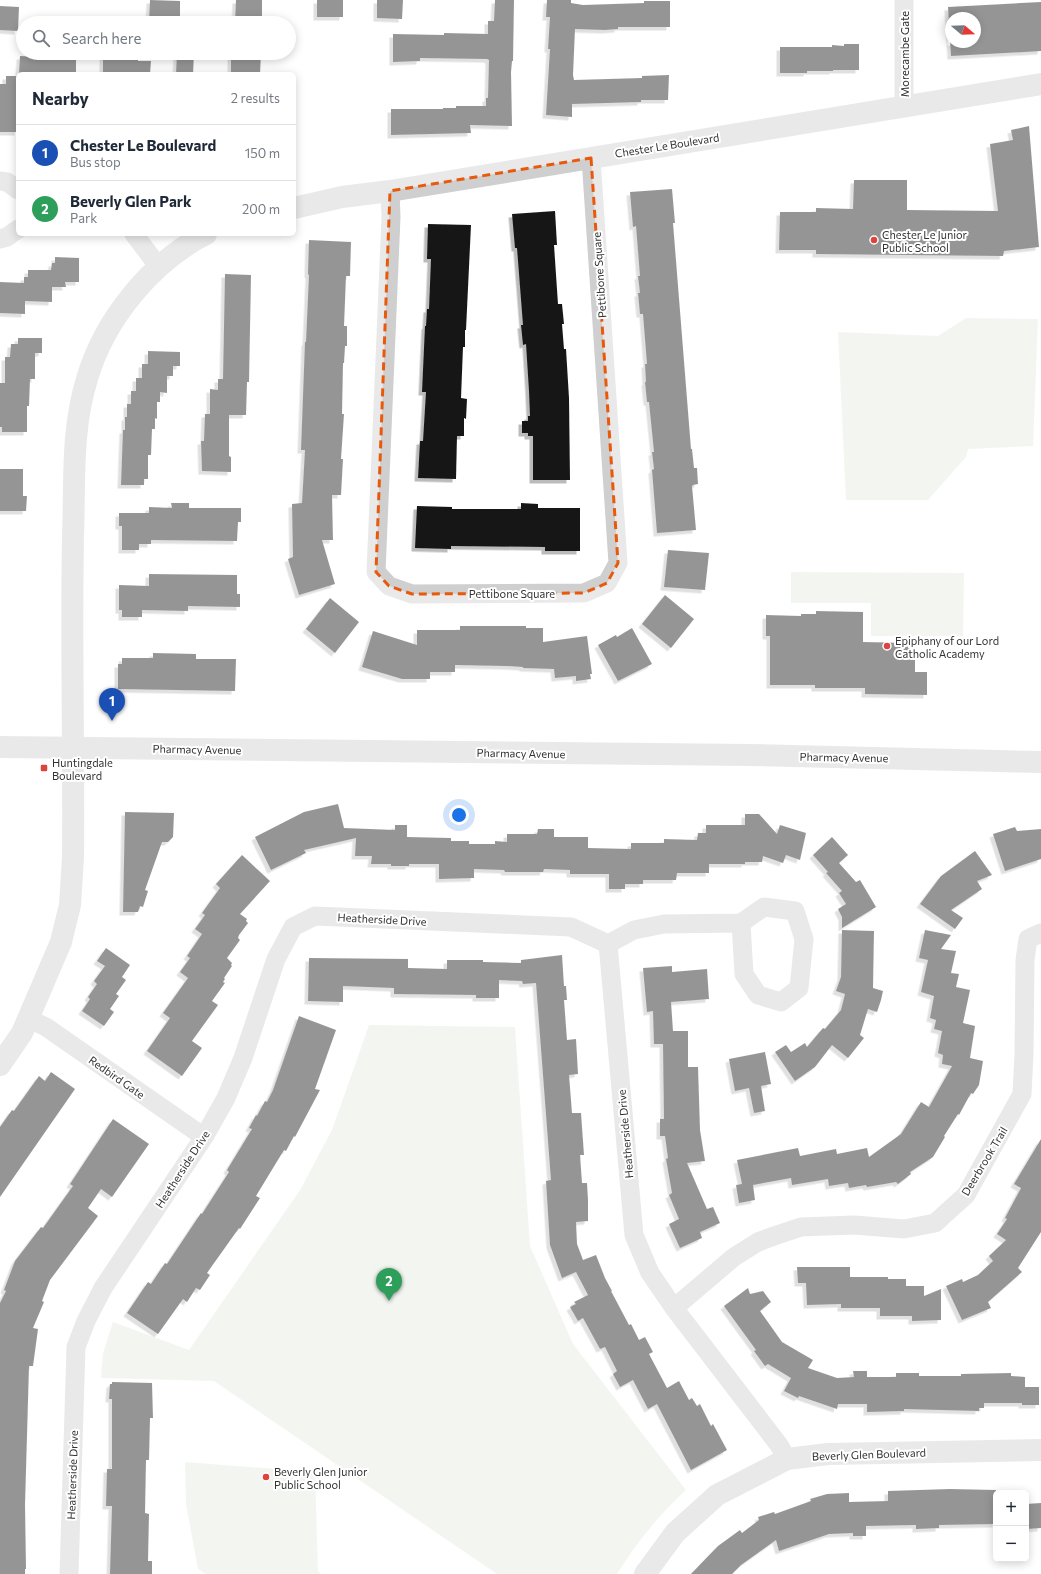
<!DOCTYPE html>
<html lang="en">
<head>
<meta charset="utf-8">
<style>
	:root { --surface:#fff; --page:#f2f2f3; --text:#1f2937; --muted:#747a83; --line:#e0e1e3; --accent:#dd4340 }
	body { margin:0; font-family:Commissioner,sans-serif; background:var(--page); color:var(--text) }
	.controls { position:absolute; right:12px; bottom:12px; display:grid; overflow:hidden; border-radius:6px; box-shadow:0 2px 10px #0003 }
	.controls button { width:36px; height:36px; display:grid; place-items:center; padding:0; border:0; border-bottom:1px solid var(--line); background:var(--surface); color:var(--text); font:20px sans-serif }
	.compass { position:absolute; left:945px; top:12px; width:36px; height:36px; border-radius:50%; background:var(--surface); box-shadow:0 2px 10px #0003; rotate:109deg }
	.you { position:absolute; left:459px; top:815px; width:14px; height:14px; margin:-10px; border:3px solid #fff; border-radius:50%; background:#1a73e8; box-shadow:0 0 0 6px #1a73e833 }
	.badge { display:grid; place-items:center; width:26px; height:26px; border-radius:50%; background:var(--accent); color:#fff; font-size:13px; font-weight:700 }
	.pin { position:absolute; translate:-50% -33px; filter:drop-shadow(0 1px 2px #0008) }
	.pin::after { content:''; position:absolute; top:21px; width:14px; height:12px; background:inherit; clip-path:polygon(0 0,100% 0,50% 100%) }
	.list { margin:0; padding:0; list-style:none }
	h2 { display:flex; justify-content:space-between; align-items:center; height:52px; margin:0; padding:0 16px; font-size:17px }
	h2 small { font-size:13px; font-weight:400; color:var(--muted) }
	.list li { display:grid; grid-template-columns:26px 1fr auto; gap:12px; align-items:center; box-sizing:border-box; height:56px; padding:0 16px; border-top:1px solid var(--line) }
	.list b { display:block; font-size:15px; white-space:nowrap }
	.list p { margin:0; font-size:13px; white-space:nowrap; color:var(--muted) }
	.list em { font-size:13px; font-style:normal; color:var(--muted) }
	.icon { flex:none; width:22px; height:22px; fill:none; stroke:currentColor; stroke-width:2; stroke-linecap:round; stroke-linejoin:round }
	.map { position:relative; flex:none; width:1041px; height:1574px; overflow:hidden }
	.search { position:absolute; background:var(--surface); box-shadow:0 2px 10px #0003; left:16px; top:16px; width:280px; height:44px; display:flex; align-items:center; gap:10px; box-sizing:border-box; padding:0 14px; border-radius:22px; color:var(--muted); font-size:15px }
	.panel { position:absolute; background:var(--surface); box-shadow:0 2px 10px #0003; left:16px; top:72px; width:280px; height:164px; border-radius:6px }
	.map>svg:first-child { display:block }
</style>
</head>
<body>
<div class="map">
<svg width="1041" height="1574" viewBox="0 0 1041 1574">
	<defs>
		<filter id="shadow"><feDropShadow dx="-3.5" dy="3.5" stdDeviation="0" flood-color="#0004"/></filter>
	</defs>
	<rect width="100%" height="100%" fill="#fff"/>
	<!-- green -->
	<path fill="#e4ebde" d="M 966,318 L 1038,319 L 1033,446 L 968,449 L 966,457 L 928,500 L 846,500 L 838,332 L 938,336 Z
		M 791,572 L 964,573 L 963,636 L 871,636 L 871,603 L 791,603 Z
		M 369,1025 L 515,1027 L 530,1246 L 573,1344 L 686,1490 C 659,1515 637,1542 617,1574 L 497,1574 L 214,1381 L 101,1378 L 103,1353 L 113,1322 L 189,1350 L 300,1190 L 332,1130 Z
		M 185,1462 L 315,1472 L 318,1571 L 321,1574 L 206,1574 L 198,1569 L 186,1504 Z"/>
	<!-- building -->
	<path fill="#191919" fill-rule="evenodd" filter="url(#shadow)" d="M 150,0 L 180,1 L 180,23 L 149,23 Z
		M 236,0 L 262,0 L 262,23 L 235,23 Z
		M 317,0 L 343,0 L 343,17 L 317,17 Z
		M 377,0 L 403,0 L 402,19 L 377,18 Z
		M 495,0 L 514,0 L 513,61 L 512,61 L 511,72 L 512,126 L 470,125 L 471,133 L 391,135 L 391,109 L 443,109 L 443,108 L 456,108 L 456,106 L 486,106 L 486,98 L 488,98 L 489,60 L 487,59 L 420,58 L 420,61 L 393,62 L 393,34 L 444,35 L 444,33 L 488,34 L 488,21 L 494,21 Z
		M 547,0 L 571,0 L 571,3 L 583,5 L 644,3 L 644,1 L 670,1 L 670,27 L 618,27 L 618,29 L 605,30 L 575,29 L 573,75 L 574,80 L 642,78 L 642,76 L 669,75 L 668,100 L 641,100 L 641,102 L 572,104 L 572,117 L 546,115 L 550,49 L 548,49 L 550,17 L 546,17 Z
		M 1041,2 L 1041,51 L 951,56 L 948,7 ZM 951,18 L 975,18 L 975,42 L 951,42 Z
		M 0,6 L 19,7 L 18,31 L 0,30 Z
		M 844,44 L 859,44 L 859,70 L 833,70 L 833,71 L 807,71 L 807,73 L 780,73 L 780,47 L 832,47 L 832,45 L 844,46 Z
		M 58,53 L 76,53 L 76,74 L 19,74 L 20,56 L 58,58 Z
		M 103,53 L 138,53 L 138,61 L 151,61 L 150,74 L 103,74 Z
		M 177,53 L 194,53 L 193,74 L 176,74 Z
		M 231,53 L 261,53 L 260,74 L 231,74 Z
		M 6,76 L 18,76 L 18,132 L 0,132 L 0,84 L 6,84 Z
		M 1029,126 L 1039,247 L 1004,251 L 1003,256 L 816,254 L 816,250 L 779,250 L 780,212 L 816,212 L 816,208 L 853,209 L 854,180 L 907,180 L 907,210 L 998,211 L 990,144 L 1013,140 L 1011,130 Z
		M 672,189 L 675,223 L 673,223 L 691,449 L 692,449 L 694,468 L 697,468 L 698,484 L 693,485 L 692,486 L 696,530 L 657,533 L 652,470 L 654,469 L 652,452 L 654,452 L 649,402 L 647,402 L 645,382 L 646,382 L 645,364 L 647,364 L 643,314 L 640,314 L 638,293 L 640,293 L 638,276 L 640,276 L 636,226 L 633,227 L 630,192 Z
		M 555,211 L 557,245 L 554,245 L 558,304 L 562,304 L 564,324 L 562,324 L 564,349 L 566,349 L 569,398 L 570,480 L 533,480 L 533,436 L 528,436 L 528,433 L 522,433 L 522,421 L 528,421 L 528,416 L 530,416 L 529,391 L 526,344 L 523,345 L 521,325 L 523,325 L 517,248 L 515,248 L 512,214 Z
		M 428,224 L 471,225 L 466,330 L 465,330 L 465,347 L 463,347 L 461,398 L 467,399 L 466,419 L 464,418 L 464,436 L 457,436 L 456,479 L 418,478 L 420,441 L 423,441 L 426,392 L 422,392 L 425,326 L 426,326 L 427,309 L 429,309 L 431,259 L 427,259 Z
		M 309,240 L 351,242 L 350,276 L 346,276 L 344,326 L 347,326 L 347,346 L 345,346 L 344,363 L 343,363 L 342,414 L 344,414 L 341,459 L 343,459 L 341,495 L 332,495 L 333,540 L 322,540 L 335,584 L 299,595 L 288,559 L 293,557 L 292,504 L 302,503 L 305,450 L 301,450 L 305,342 L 306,342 L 309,275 L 308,274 Z
		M 55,257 L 79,258 L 79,282 L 65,282 L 66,287 L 52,287 L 52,302 L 25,301 L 25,314 L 0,313 L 0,282 L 24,283 L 24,277 L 28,277 L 28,270 L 51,270 L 52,263 L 55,263 Z
		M 225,274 L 251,275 L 249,382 L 247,382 L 246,415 L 229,415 L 229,456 L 231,457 L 231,472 L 202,471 L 201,441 L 204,441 L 205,414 L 210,414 L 210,389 L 218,390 L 218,379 L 223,379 Z
		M 18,338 L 42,338 L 42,353 L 35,353 L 35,379 L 30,379 L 29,406 L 27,406 L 27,432 L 2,432 L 2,427 L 0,427 L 0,383 L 5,383 L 5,357 L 10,357 L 11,344 L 18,344 Z
		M 148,351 L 180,352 L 180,366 L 173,366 L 173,376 L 167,376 L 167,393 L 160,392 L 160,402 L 157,402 L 157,419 L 155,418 L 155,429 L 152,429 L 151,455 L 148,455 L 148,479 L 144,479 L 144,485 L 121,485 L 123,430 L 125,430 L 125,417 L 127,417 L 127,404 L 131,404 L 131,391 L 136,391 L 136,378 L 142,378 L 142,364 L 148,364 Z
		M 0,469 L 23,469 L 23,496 L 27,496 L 26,511 L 0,511 Z
		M 171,503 L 189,503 L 189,508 L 241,508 L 241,522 L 238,522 L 237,541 L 151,540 L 151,544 L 139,544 L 139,550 L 122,550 L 122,526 L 119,526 L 119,513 L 149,513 L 149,507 L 172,508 Z
		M 521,503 L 538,504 L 538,508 L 580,508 L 580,551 L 545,551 L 545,547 L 451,546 L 451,549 L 415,548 L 417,506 L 452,507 L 452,509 L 521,509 Z
		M 668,550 L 709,553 L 705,590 L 664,587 Z
		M 149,574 L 237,575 L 237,594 L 240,594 L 240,607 L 188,606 L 188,611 L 142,610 L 142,617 L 122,617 L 122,610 L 119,610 L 119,585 L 149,586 Z
		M 665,595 L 694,619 L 671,648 L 642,624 Z
		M 330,598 L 359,622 L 335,653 L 306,629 Z
		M 816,611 L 863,612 L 863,642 L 908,643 L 908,648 L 915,648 L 915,672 L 927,672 L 927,695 L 865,694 L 865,688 L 815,688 L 815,685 L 770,685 L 770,636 L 766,636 L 766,615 L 801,616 L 801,614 L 816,614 Z
		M 460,626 L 526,626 L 526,628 L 543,628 L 543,642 L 587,636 L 592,674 L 590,674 L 591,679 L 576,681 L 576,676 L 555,678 L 554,669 L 523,668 L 523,667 L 506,666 L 455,665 L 455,672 L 430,672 L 430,679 L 402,679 L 362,667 L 373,631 L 417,645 L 417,630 L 460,630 Z
		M 632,628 L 652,664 L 618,681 L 598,645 L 616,635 L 617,637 Z
		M 153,653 L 196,654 L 196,659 L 236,659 L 235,691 L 118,689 L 118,664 L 122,664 L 122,658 L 153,658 Z
		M 338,804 L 344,828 L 395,830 L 395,825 L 407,825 L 407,837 L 451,838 L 451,841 L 469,841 L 469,844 L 495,844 L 495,841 L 507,842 L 507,834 L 537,834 L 538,829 L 554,829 L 554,837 L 588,837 L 588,848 L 631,849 L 631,843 L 664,843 L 664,839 L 697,840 L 698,833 L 706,833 L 706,825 L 745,825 L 745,814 L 759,814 L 777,834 L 780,825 L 806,833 L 800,860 L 786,855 L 783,863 L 763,856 L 762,862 L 745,862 L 745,864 L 709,864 L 709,873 L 677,873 L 676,880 L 643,880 L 643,884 L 625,884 L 625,889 L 609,889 L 609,874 L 570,874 L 570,870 L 544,869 L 543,872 L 505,872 L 504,870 L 474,869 L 474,878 L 439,879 L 439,864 L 409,864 L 409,866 L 391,866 L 391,864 L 371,864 L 372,856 L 355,856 L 356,838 L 304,850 L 306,853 L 271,870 L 255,837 L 304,812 Z
		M 125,812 L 174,813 L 173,837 L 168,842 L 162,842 L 145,890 L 148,891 L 143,907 L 140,906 L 138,912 L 123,912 Z
		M 1015,827 L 1017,831 L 1041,829 L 1041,859 L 1005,871 L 993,834 Z
		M 832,837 L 848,855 L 839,863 L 856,882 L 860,880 L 876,907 L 842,928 L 842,917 L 838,909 L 846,904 L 839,893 L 842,891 L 826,873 L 828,872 L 813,855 Z
		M 975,851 L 992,875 L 977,881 L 982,889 L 951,910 L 963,918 L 955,929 L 920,904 L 941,876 Z
		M 242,855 L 270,881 L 240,914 L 247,919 L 246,921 L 248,923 L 239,935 L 238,938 L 240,940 L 227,958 L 232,963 L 231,965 L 232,966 L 224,978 L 225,979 L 223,982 L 225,983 L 212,1001 L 218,1005 L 192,1041 L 202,1048 L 182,1076 L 147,1051 L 170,1018 L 163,1013 L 188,978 L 180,972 L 190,958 L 187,956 L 202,934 L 195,929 L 205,915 L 202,913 L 220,888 L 216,884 Z
		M 842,930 L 874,931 L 873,988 L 883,991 L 881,1000 L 877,1012 L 868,1009 L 860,1035 L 864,1038 L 848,1058 L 832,1045 L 815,1067 L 795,1081 L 775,1052 L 786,1045 L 791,1052 L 805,1043 L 807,1047 L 823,1028 L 825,1029 L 841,1010 L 845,994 L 836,991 L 841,977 Z
		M 925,930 L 951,935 L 941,949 L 956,951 L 951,973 L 959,974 L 956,987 L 970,990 L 963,1023 L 975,1026 L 970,1058 L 983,1061 L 979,1085 L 973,1094 L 971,1093 L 959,1115 L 958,1114 L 944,1136 L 945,1137 L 933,1157 L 910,1172 L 911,1174 L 898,1184 L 896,1182 L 867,1187 L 866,1185 L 849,1188 L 848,1183 L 829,1186 L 828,1179 L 792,1185 L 791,1178 L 753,1185 L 755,1200 L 739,1203 L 736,1185 L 742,1184 L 737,1160 L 798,1148 L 800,1156 L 836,1149 L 837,1154 L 867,1148 L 869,1157 L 901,1134 L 921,1102 L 929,1107 L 952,1066 L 942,1064 L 943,1055 L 938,1053 L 942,1031 L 934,1029 L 936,1020 L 930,1018 L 934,996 L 921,992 L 928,960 L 919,958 Z
		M 106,948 L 130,965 L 122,977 L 126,980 L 116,994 L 119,996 L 110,1009 L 114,1012 L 104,1026 L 82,1011 L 90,999 L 88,997 L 97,984 L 94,981 L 105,966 L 97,961 Z
		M 562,955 L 564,986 L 566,986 L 567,1000 L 564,1000 L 567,1040 L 576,1039 L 577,1056 L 578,1074 L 569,1075 L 572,1113 L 581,1113 L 584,1155 L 580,1155 L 582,1183 L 587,1183 L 588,1200 L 588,1221 L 576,1222 L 577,1244 L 583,1260 L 596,1255 L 605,1278 L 612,1291 L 611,1291 L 629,1325 L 631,1324 L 639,1340 L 645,1337 L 653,1352 L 649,1354 L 667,1388 L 679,1381 L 689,1400 L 692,1398 L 697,1406 L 700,1404 L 711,1426 L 713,1424 L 727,1450 L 691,1470 L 657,1404 L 648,1409 L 633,1380 L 620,1387 L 613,1374 L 617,1371 L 605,1347 L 600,1349 L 583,1318 L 578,1321 L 570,1307 L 576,1304 L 574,1302 L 588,1295 L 576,1272 L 562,1278 L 550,1245 L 546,1181 L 551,1180 L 536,983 L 523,984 L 522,981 L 499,980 L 499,998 L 476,998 L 476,995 L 394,994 L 394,988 L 343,986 L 343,1002 L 308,1001 L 309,958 L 408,959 L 408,968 L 447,969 L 447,960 L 483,960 L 483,962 L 521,963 L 521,960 Z
		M 672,966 L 672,972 L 707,969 L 709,999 L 671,1002 L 673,1031 L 688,1031 L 688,1067 L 698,1067 L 700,1130 L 705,1161 L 687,1163 L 707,1209 L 713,1207 L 720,1223 L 700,1232 L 702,1238 L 680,1248 L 669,1224 L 679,1219 L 669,1195 L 672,1193 L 666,1159 L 668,1158 L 665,1136 L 660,1136 L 660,1119 L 664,1119 L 663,1044 L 654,1044 L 653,1011 L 647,1012 L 643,968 Z
		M 299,1016 L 336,1030 L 315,1089 L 320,1090 L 295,1137 L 294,1136 L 286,1151 L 284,1150 L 256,1196 L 260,1198 L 240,1229 L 239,1228 L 207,1273 L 210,1275 L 200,1290 L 196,1288 L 187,1302 L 183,1299 L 158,1334 L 127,1313 L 148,1282 L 151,1284 L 165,1263 L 167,1264 L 201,1213 L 202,1214 L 229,1172 L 227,1170 L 252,1129 L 249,1128 L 256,1115 L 257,1116 L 265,1101 L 267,1102 L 273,1090 Z
		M 765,1052 L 771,1084 L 761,1086 L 765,1111 L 754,1113 L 749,1088 L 735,1091 L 729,1059 Z
		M 51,1072 L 75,1089 L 0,1197 L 0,1127 L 12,1110 L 14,1111 L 39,1076 L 45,1081 Z
		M 113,1119 L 149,1144 L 112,1197 L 101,1189 L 88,1208 L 98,1216 L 50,1280 L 42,1301 L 44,1302 L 33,1328 L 38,1329 L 33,1366 L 29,1366 L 25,1505 L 26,1569 L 25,1569 L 25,1574 L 0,1574 L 0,1303 L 6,1291 L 4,1290 L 15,1261 L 41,1227 L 43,1228 L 73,1186 L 70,1184 Z
		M 1041,1139 L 1041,1232 L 1018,1268 L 1022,1272 L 988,1302 L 991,1308 L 962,1320 L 946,1286 L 962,1279 L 963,1282 L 978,1275 L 993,1261 L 989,1256 L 1006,1240 L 997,1234 L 1007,1219 L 1005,1218 L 1021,1188 L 1014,1184 Z
		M 797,1267 L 850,1267 L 850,1277 L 888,1277 L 888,1279 L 906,1279 L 906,1286 L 924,1286 L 924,1296 L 941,1289 L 941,1320 L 912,1321 L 912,1316 L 880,1316 L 880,1308 L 841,1308 L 841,1304 L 807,1305 L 806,1283 L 798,1283 Z
		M 748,1288 L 750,1294 L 763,1291 L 771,1302 L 760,1311 L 782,1342 L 813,1360 L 808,1368 L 837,1378 L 854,1377 L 853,1371 L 867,1371 L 867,1377 L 896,1377 L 896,1373 L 919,1373 L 919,1376 L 961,1376 L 961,1374 L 1011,1373 L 1011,1376 L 1025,1377 L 1025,1387 L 1039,1387 L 1039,1405 L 1022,1405 L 1022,1403 L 984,1403 L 984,1408 L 979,1408 L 979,1411 L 904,1409 L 904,1411 L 867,1412 L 867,1404 L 838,1404 L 837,1409 L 799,1396 L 798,1398 L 784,1391 L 791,1378 L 768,1364 L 765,1366 L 754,1351 L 756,1350 L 724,1306 Z
		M 112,1382 L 152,1383 L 153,1418 L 150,1418 L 149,1460 L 146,1460 L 145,1513 L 149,1514 L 148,1561 L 152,1561 L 152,1574 L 110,1574 L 112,1506 L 106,1506 L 107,1469 L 112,1469 L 112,1399 L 109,1399 L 110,1384 L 112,1384 Z
		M 950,1489 L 996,1490 L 996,1524 L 939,1525 L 939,1528 L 916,1529 L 916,1525 L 866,1526 L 866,1536 L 853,1536 L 853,1533 L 829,1534 L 779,1551 L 776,1540 L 741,1565 L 732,1574 L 691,1574 L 718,1546 L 740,1530 L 742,1533 L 759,1520 L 758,1517 L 774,1512 L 775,1514 L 811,1501 L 810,1499 L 827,1494 L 849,1493 L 849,1502 L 888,1501 L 888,1491 Z
		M 1041,1503 L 1041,1528 L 1026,1529 L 1026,1504 Z"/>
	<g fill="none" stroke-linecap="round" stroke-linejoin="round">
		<!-- minor -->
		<path stroke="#cfcfcf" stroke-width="19" d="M 904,108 L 904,0
			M 0,181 L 7,182 L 18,190
			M 390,191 L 391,217 L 376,572 L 389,586 L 412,594 L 584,593 L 607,583 L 618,563 L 591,158
			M 134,234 L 158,266
			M 0,239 L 7,237 L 18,229
			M 608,944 L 634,930 L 664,924 L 741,923 L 764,907 L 795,911 L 804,939 L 799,988 L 781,1002 L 758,995 L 744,974 L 741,923
			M 29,1019 L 46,1027 L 204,1137
			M 674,1308 L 734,1257 L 758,1242 L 774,1236 L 801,1227 L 854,1225 L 904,1229 L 935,1223 L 966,1195 L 1022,1094 L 1024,1054 L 1025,960 L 1028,939 L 1041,933
			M 69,1574 L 76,1347 L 86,1321 L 103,1288 L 204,1137 L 226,1098 L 243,1058 L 276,959 L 293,927 L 315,916 L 571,927 L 608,944 L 634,1235 L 650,1273 L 674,1308 L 779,1445 L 787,1459"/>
		<!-- tertiary -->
		<path stroke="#cfcfcf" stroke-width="22" d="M 294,208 L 342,197 L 390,191 L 1041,84
			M 0,747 L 750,755 L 1041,762
			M 0,1065 L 22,1033 L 61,942 L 70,905 L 73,857 C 74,750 71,643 73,536 C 75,484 71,430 87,379 C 104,320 151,262 206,234
			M 645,1574 L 675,1533 L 717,1495 L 787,1459 L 828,1454 L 1041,1450"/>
	</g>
	<!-- marked area -->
	<path d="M0 0H1041V1574H0ZM 591,158 L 618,563 L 607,583 L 584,593 L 412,594 L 389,586 L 376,572 L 390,191 Z" fill="#fff" fill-opacity=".55" fill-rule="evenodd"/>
	<path fill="none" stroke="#e8590c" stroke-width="3" stroke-dasharray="8 5" stroke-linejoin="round" d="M 591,158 L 618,563 L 607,583 L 584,593 L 412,594 L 389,586 L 376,572 L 390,191 Z"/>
	<!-- markers -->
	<g fill="#dd4340" stroke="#fff" stroke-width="1.5">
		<circle cx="874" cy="240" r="4"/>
		<circle cx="887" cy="646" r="4"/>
		<rect x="40" y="764" width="8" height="8" rx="2"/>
		<circle cx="266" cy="1477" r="4"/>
	</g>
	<g text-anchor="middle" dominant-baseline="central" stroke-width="4" stroke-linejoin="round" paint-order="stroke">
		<!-- street labels -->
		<g font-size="11" fill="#323232" stroke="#fff">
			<text transform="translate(904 54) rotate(-90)">Morecambe Gate</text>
			<text transform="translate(667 145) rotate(-9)">Chester Le Boulevard</text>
			<text transform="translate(599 275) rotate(-94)">Pettibone Square</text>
			<text x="512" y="593">Pettibone Square</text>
			<text transform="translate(197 749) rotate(1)">Pharmacy Avenue</text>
			<text transform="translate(521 753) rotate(1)">Pharmacy Avenue</text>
			<text transform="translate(844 757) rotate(1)">Pharmacy Avenue</text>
			<text transform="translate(382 919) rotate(3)">Heatherside Drive</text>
			<text transform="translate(117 1077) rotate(35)">Redbird Gate</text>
			<text transform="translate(625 1134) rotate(-95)">Heatherside Drive</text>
			<text transform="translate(984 1161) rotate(-59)">Deerbrook Trail</text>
			<text transform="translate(182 1169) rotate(-57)">Heatherside Drive</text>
			<text transform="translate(869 1454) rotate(-2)">Beverly Glen Boulevard</text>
			<text transform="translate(72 1475) rotate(-88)">Heatherside Drive</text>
		</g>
		<!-- poi labels -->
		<g font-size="11" fill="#323232" stroke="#fff" text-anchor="start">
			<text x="882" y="234">Chester Le Junior<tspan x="882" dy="13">Public School</tspan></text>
			<text x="895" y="640">Epiphany of our Lord<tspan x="895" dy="13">Catholic Academy</tspan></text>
			<text x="52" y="762">Huntingdale<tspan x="52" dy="13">Boulevard</tspan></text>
			<text x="274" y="1471">Beverly Glen Junior<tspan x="274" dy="13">Public School</tspan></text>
		</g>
	</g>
</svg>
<div class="controls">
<button>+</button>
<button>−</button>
</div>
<svg class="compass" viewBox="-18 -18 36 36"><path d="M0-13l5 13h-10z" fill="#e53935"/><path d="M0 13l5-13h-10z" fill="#747a83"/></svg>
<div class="you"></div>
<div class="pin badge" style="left:112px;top:721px;background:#1a4fb4">1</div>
<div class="pin badge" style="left:389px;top:1301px;background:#2e9e5b">2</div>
<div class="search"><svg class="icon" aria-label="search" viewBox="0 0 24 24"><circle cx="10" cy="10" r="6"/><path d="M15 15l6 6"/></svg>Search here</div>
<section class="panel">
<h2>Nearby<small>2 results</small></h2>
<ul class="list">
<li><span class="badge" style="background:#1a4fb4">1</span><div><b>Chester Le Boulevard</b><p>Bus stop</p></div><em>150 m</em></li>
<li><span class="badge" style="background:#2e9e5b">2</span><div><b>Beverly Glen Park</b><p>Park</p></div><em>200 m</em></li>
</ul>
</section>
</div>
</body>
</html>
